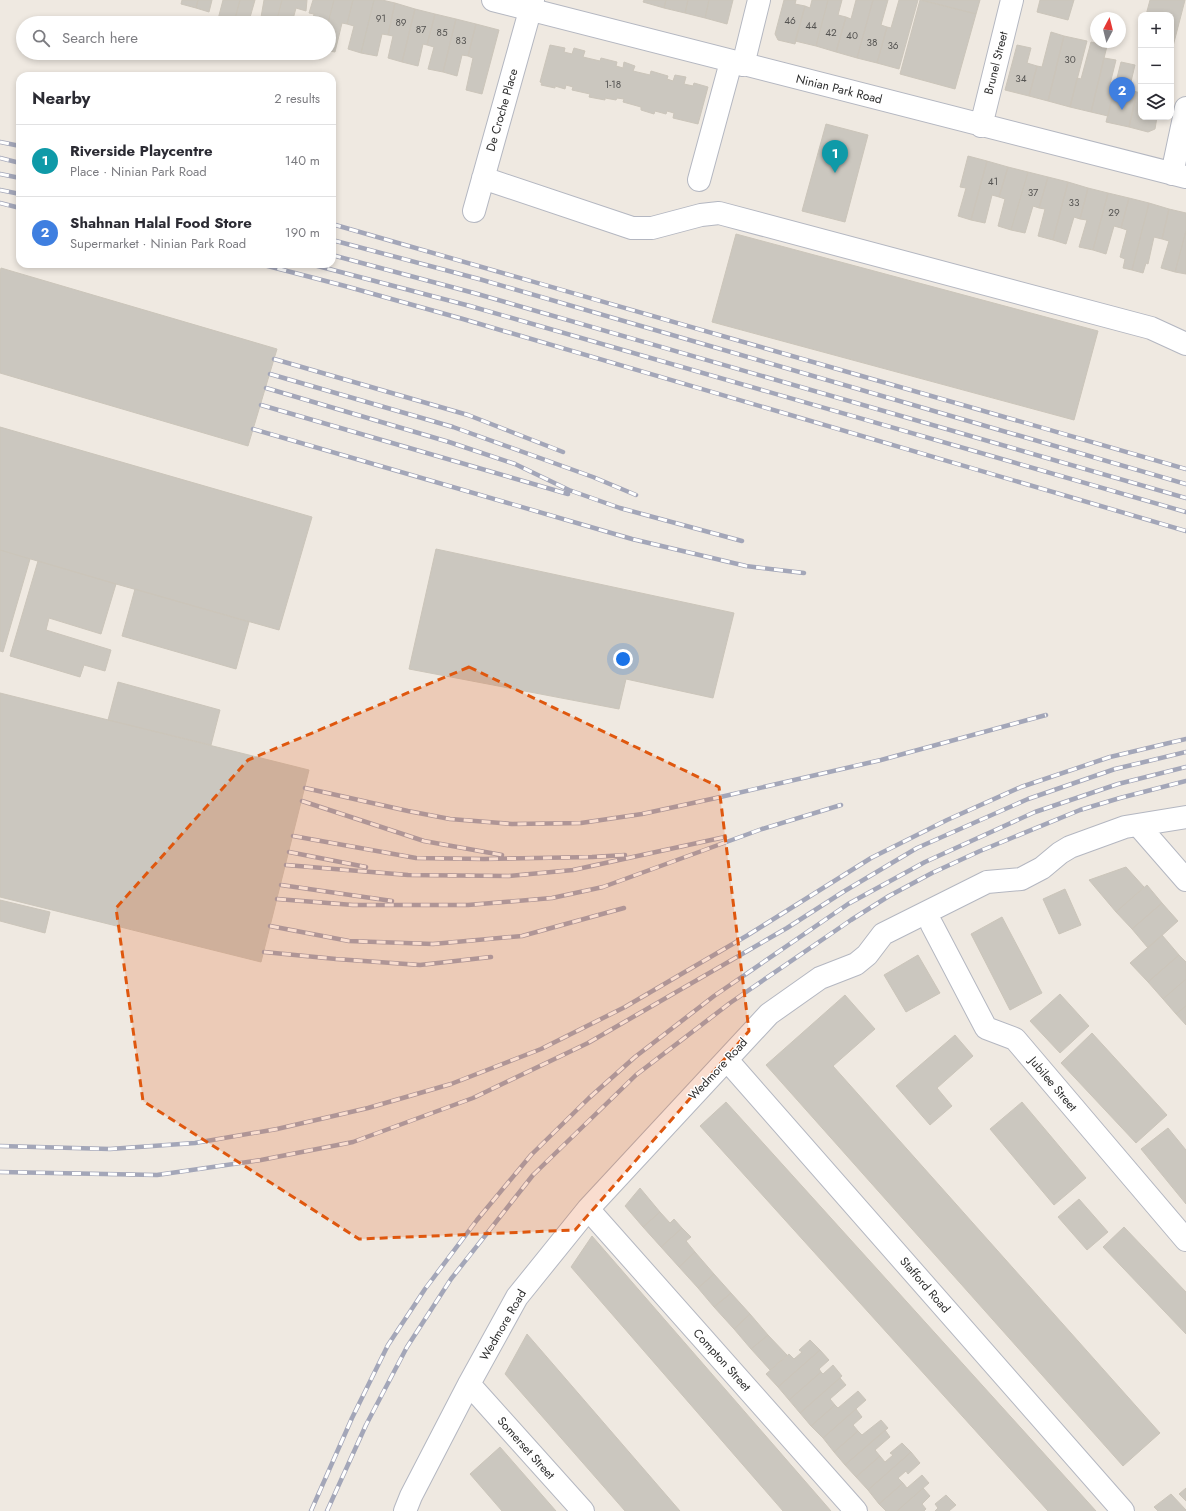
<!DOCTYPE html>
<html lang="en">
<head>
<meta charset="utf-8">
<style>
	:root { --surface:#fff; --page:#f2f2f3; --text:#2b2b33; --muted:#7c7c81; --line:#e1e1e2; --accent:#4264fb }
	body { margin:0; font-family:Jost,sans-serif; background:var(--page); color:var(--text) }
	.controls { position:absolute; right:12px; top:12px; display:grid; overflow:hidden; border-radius:8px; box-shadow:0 2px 6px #0003 }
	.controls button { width:36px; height:36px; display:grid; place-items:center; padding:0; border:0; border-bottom:1px solid var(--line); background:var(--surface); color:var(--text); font:20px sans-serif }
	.compass { position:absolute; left:1090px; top:12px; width:36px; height:36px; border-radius:50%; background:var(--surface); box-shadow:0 2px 6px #0003; rotate:7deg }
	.you { position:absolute; left:623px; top:659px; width:14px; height:14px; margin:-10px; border:3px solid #fff; border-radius:50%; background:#1a73e8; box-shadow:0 0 0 6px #1a73e833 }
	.badge { display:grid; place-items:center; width:26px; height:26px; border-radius:50%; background:var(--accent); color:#fff; font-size:13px; font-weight:700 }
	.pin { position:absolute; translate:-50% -33px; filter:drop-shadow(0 1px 2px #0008) }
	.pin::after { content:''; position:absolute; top:21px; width:14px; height:12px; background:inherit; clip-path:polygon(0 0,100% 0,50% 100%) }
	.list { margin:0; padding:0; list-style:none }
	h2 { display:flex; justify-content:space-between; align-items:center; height:52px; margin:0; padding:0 16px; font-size:17px }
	h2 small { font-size:13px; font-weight:400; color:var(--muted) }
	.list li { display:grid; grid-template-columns:26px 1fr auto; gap:12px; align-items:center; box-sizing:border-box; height:72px; padding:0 16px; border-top:1px solid var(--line) }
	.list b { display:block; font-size:15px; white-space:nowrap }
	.list p { margin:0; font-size:13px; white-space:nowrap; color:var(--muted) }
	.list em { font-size:13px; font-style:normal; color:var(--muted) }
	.icon { flex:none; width:22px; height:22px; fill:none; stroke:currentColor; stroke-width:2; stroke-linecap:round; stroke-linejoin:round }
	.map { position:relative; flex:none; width:1186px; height:1511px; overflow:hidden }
	.search { position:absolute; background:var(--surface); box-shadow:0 2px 6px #0003; left:16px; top:16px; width:320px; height:44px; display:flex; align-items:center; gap:10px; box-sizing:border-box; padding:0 14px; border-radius:22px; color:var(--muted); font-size:15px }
	.panel { position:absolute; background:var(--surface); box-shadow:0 2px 6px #0003; left:16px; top:72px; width:320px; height:196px; border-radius:12px }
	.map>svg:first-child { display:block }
</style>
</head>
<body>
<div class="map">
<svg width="1186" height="1511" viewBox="0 0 1186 1511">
	<rect width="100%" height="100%" fill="#efe9e1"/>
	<!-- building -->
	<path fill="#cbc7bf" stroke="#cbc5ba" d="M 182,0 L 198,0 L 196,8 L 181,4 Z
		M 198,0 L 212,0 L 209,12 L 196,8 Z
		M 223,0 L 240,0 L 234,23 L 217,23 Z
		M 240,0 L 255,0 L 249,21 L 235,18 Z
		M 264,0 L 282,0 L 276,23 L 260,23 Z
		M 282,0 L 307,0 L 306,11 L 296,8 L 292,23 L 276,23 Z
		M 313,0 L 334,0 L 328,23 L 312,23 L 314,14 L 309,13 Z
		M 334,0 L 353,0 L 347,24 L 342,23 L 335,52 L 329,51 L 328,23 Z
		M 353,0 L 374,0 L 361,53 L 348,49 L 354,26 L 347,24 Z
		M 374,0 L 382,0 L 395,3 L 388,35 L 382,34 L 377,56 L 361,53 Z
		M 644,0 L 666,0 L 664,8 L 643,2 Z
		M 666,0 L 688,0 L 685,13 L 664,8 Z
		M 688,0 L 709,0 L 705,18 L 685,13 Z
		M 709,0 L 733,0 L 727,24 L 705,18 Z
		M 784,0 L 796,0 L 795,4 L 805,6 L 795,44 L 778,40 L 775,34 Z
		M 812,0 L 828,0 L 816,46 L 795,41 L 805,6 L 810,8 Z
		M 828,0 L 842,0 L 838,15 L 846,17 L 836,52 L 816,46 Z
		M 856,0 L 873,0 L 857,58 L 836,52 L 846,17 L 851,19 Z
		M 873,0 L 888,0 L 881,25 L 887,27 L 877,63 L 857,58 Z
		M 899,0 L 918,0 L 899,69 L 877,63 L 887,27 L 891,28 Z
		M 920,0 L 976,14 L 955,89 L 900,74 Z
		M 922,0 L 980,0 L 976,14 Z
		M 1040,0 L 1074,0 L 1068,20 L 1037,12 Z
		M 1150,0 L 1185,0 L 1171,54 L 1171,15 L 1146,15 Z
		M 395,3 L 415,9 L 402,62 L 388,58 L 393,36 L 388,35 Z
		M 415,9 L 435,14 L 427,45 L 423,44 L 418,66 L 402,62 Z
		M 435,14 L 456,19 L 443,72 L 428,69 L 434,47 L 427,45 Z
		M 456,19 L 476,24 L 468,56 L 462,55 L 457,76 L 443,72 Z
		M 476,24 L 499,30 L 482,94 L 466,90 L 473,58 L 468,56 Z
		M 1051,32 L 1064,36 L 1048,101 L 1029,96 L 1037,66 L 1042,67 Z
		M 1064,36 L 1087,41 L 1070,107 L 1048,101 Z
		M 1091,42 L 1107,46 L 1091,112 L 1070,107 L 1077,78 L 1081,79 Z
		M 550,45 L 565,48 L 564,52 L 572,54 L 574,48 L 585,51 L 583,57 L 600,61 L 601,58 L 617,62 L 616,66 L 623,68 L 624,62 L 635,66 L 633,71 L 650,75 L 651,71 L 668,76 L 667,79 L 673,81 L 675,75 L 686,77 L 684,84 L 693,86 L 694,83 L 708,87 L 698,124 L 673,118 L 674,113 L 667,111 L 666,114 L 655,111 L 654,114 L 641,110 L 641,107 L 623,102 L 624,99 L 617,98 L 616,100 L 605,98 L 605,100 L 589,97 L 590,94 L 572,90 L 573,87 L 566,85 L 565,89 L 555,86 L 555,88 L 541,85 L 542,83 L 540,82 Z
		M 1017,45 L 1031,48 L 1027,63 L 1037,66 L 1029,96 L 1005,90 Z
		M 1104,58 L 1116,60 L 1110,84 L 1115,86 L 1108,116 L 1091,112 Z
		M 1121,62 L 1135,65 L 1129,90 L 1137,92 L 1129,127 L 1106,122 Z
		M 1137,92 L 1141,93 L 1141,117 L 1157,117 L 1155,129 L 1148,132 L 1129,127 Z
		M 826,124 L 868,135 L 845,222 L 802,211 Z
		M 968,156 L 987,161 L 971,220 L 958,216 L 966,188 L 960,187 Z
		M 987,161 L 1008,167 L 999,197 L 992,195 L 985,223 L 971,220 Z
		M 1008,167 L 1028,172 L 1011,230 L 998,226 L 1005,199 L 999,197 Z
		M 1028,172 L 1048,177 L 1039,208 L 1033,206 L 1025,233 L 1011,230 Z
		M 1048,177 L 1068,182 L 1053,240 L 1038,236 L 1045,209 L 1039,208 Z
		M 1068,182 L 1088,188 L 1080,219 L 1074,217 L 1066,244 L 1053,240 Z
		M 1088,188 L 1108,193 L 1093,250 L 1079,247 L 1087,220 L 1080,219 Z
		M 1108,193 L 1129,198 L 1121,228 L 1114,226 L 1106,254 L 1093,250 Z
		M 1129,198 L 1149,203 L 1132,270 L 1123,268 L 1125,259 L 1120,257 L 1127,230 L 1121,228 Z
		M 1149,203 L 1169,209 L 1162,239 L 1154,237 L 1148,264 L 1146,263 L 1143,273 L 1132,270 Z
		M 1169,209 L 1186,213 L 1186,231 L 1175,272 L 1161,268 L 1169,241 L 1162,239 Z
		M 1186,231 L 1186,274 L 1175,272 Z
		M 736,234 L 1098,331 L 1074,420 L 712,322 Z
		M 1,268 L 277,349 L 248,446 L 0,373 L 0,272 Z
		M 0,427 L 312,517 L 279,630 L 116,584 L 0,550 Z
		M 436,549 L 734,613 L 713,698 L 626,679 L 619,709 L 409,669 Z
		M 0,550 L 30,559 L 3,652 L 0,651 Z
		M 38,561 L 116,584 L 101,634 L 49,618 L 46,630 L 111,650 L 105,671 L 84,665 L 80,677 L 10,656 Z
		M 135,589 L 249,622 L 236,669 L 122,636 Z
		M 118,682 L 220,710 L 211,745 L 108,720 Z
		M 0,693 L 309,770 L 261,962 L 0,897 Z
		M 1126,867 L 1144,887 L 1116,912 L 1089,880 Z
		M 1147,885 L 1162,903 L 1132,929 L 1116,912 Z
		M 1065,889 L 1081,925 L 1059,934 L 1043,899 Z
		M 0,900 L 50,912 L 45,933 L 0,921 Z
		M 1162,903 L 1178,921 L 1148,948 L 1132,929 Z
		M 1002,917 L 1042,993 L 1010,1010 L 971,934 Z
		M 1162,935 L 1179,955 L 1148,982 L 1130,963 Z
		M 918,955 L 940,993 L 906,1012 L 884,975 Z
		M 1179,955 L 1186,962 L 1186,979 L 1163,999 L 1148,982 Z
		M 1186,979 L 1186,1006 L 1176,1014 L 1163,999 Z
		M 1060,994 L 1089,1026 L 1060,1053 L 1030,1021 Z
		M 845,995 L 875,1029 L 833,1066 L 1160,1433 L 1123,1466 L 766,1065 Z
		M 1186,1006 L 1186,1025 L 1176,1014 Z
		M 1092,1033 L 1167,1115 L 1136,1143 L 1061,1063 Z
		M 955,1035 L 973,1056 L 937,1088 L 952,1106 L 930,1125 L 896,1086 Z
		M 726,1102 L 1096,1511 L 1048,1511 L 700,1126 Z
		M 1022,1102 L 1086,1178 L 1054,1205 L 990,1129 Z
		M 1168,1128 L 1186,1150 L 1186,1204 L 1141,1149 Z
		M 640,1188 L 660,1212 L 643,1227 L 625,1206 Z
		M 1079,1199 L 1108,1232 L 1087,1250 L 1058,1217 Z
		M 660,1212 L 670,1223 L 674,1219 L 682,1228 L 661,1247 L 643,1227 Z
		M 1124,1227 L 1186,1292 L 1186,1334 L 1103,1247 Z
		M 682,1228 L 691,1237 L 686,1241 L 695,1252 L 679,1267 L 661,1247 Z
		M 592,1236 L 831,1511 L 783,1511 L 571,1267 Z
		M 695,1252 L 714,1274 L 698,1288 L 679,1267 Z
		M 714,1274 L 731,1293 L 714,1307 L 698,1288 Z
		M 731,1293 L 750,1314 L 734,1329 L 714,1307 Z
		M 750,1314 L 768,1335 L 751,1349 L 734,1329 Z
		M 527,1334 L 680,1511 L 625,1511 L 505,1374 Z
		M 768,1335 L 787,1355 L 770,1370 L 751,1349 Z
		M 810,1340 L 820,1350 L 778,1387 L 766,1374 L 789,1354 L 794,1359 L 802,1352 L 799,1350 Z
		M 820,1350 L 829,1360 L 819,1369 L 821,1372 L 789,1400 L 778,1387 Z
		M 833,1365 L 842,1376 L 800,1413 L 789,1400 L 821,1372 L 823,1374 Z
		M 840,1378 L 846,1385 L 830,1399 L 835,1405 L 811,1426 L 800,1413 Z
		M 858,1391 L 866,1400 L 823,1438 L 811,1426 L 835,1405 L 838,1408 Z
		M 856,1409 L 862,1417 L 853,1425 L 858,1431 L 834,1452 L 823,1438 Z
		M 881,1420 L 888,1428 L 845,1465 L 834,1452 L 858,1431 L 862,1435 Z
		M 885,1430 L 890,1437 L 875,1450 L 880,1456 L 856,1477 L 845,1465 Z
		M 902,1443 L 911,1452 L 868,1490 L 856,1477 L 880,1456 L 885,1462 L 893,1455 L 890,1453 Z
		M 500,1447 L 556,1511 L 502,1511 L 470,1474 Z
		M 911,1452 L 920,1463 L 908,1474 L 906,1471 L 898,1478 L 903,1483 L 879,1504 L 868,1490 Z
		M 922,1475 L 929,1483 L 897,1511 L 886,1511 L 879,1504 L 903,1483 L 907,1488 Z
		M 923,1488 L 930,1496 L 922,1504 L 926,1509 L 924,1511 L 897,1511 Z
		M 1186,1488 L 1186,1501 L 1179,1494 Z
		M 1171,1494 L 1186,1510 L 1186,1511 L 1158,1511 L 1154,1507 Z
		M 946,1495 L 956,1505 L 949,1511 L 935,1511 L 938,1508 L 935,1504 Z"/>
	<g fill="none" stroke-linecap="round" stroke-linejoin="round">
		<defs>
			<path id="minor" d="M 493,0 L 1186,177
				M 743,65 L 759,0
				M 981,126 L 1012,0
				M 1172,174 L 1186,108
				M 483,178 L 632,228 L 652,228 L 701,215 L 719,213 L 1151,328 L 1186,344
				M 699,180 L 731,62
				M 474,211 L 533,0
				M 1138,825 L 1186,880
				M 932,925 L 986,1028 L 1015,1039 L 1186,1240
				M 727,1060 L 1123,1511
				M 588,1209 L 856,1511
				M 469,1384 L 583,1511
				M 405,1511 L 411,1496 L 469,1384 L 517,1297 L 588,1209 L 769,1014 L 820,978 L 856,964 L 867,955 L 883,934 L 987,882 L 1021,879 L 1042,868 L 1060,853 L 1070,847 L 1125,827 L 1186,817"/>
		</defs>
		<!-- minor casing -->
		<use href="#minor" stroke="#b4b7c1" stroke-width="24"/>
		<!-- minor -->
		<use href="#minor" stroke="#fff" stroke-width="22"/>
		<defs>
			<path id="rail" d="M 0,142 L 20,146
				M 0,158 L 20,163
				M 0,174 L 20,178
				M 0,190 L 20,194
				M 0,203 L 20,208
				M 332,224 L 1186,469
				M 332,240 L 479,279 L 1186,484
				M 332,255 L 474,293 L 1186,498
				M 260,264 L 345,286 L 463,319 L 1186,531
				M 310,264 L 470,306 L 1186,512
				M 274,359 L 468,415 L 563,452
				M 270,374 L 453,427 L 593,477 L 636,495
				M 266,388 L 449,442 L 515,464 L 569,490 L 620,508 L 742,541
				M 261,405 L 568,494
				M 253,429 L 632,539 L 746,566 L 804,573
				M 305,788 L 408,811 L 450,819 L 512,824 L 581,823 L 642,814 L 716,798 L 881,760 L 1046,715
				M 302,801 L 424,841 L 502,855
				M 293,836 L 416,858 L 484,859 L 592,857 L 625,855
				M 289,852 L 366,867
				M 286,865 L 408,875 L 509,876 L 573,870 L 725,837
				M 281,885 L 392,901
				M 277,899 L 353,905 L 468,905 L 552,898 L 603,887 L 762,829 L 841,805
				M 270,926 L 349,941 L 433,944 L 522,936 L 624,908
				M 264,952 L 336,959 L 420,965 L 491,957
				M 0,1146 L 110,1149 L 195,1143 L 277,1129 L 368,1108 L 451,1084 L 541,1049 L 625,1007 L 748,935 L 871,858 L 947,820 L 1021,787 L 1110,757 L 1186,739
				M 0,1172 L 157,1175 L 261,1160 L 353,1142 L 473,1098 L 588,1043 L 787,928 L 843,892 L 917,848 L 1028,799 L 1115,769 L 1186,752
				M 311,1511 L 352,1418 L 388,1345 L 425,1289 L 477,1220 L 531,1155 L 589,1098 L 635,1057 L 714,996 L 848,904 L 925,862 L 1035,812 L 1118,784 L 1186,767
				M 327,1511 L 366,1425 L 407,1347 L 451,1279 L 533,1175 L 636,1075 L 730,1003 L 851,920 L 889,896 L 932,873 L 980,851 L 1080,810 L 1120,798 L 1186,781"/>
		</defs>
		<!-- rail casing -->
		<use href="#rail" stroke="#a3a6b8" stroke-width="4.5"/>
		<!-- rail -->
		<use href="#rail" stroke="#fff" stroke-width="3" stroke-dasharray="9" stroke-linecap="butt"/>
	</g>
	<!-- marked area -->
	<path fill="#df570e" fill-opacity="0.2" stroke="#df570e" stroke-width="3" stroke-dasharray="8 5" stroke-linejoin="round" d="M 469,667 L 719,787 L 749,1031 L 575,1230 L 359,1239 L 143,1101 L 116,908 L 248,760 Z"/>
	<g text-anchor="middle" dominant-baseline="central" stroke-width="3" stroke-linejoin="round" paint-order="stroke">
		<!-- number labels -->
		<g font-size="10" fill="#555452">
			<text x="381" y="18">91</text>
			<text x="790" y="20">46</text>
			<text x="401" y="22">89</text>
			<text x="811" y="25">44</text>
			<text x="421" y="29">87</text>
			<text x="442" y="32">85</text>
			<text x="831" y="32">42</text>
			<text x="852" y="35">40</text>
			<text x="461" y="40">83</text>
			<text x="872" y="42">38</text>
			<text x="893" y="45">36</text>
			<text x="1070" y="59">30</text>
			<text x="1021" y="78">34</text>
			<text x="613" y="84">1-18</text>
			<text x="993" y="181">41</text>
			<text x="1033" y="192">37</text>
			<text x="1074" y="202">33</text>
			<text x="1114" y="212">29</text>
		</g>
		<!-- street labels -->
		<g font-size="12" fill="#2e2e2e" stroke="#fff">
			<text transform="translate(996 63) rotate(-76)">Brunel Street</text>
			<text transform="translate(839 89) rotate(14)">Ninian Park Road</text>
			<text transform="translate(502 110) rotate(-74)">De Croche Place</text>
			<text transform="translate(718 1069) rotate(-47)">Wedmore Road</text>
			<text transform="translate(1053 1084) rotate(50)">Jubilee Street</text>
			<text transform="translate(925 1285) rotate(49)">Stafford Road</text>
			<text transform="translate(503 1325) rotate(-60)">Wedmore Road</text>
			<text transform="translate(722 1360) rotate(48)">Compton Street</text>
			<text transform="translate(526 1448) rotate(48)">Somerset Street</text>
		</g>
	</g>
</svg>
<div class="controls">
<button>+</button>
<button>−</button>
<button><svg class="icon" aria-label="layers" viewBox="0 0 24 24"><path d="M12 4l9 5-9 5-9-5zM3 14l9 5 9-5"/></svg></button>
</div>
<svg class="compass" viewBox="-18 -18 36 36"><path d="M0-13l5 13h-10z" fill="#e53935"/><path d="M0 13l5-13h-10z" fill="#7c7c81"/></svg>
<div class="you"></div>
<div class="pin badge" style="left:835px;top:173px;background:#0f9aa8">1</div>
<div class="pin badge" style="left:1122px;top:110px;background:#3f7fe0">2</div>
<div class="search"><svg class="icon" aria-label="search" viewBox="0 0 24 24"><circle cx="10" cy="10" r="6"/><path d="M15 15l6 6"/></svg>Search here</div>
<section class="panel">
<h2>Nearby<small>2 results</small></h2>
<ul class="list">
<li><span class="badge" style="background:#0f9aa8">1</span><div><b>Riverside Playcentre</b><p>Place · Ninian Park Road</p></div><em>140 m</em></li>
<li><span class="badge" style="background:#3f7fe0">2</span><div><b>Shahnan Halal Food Store</b><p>Supermarket · Ninian Park Road</p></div><em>190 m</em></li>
</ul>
</section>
</div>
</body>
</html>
